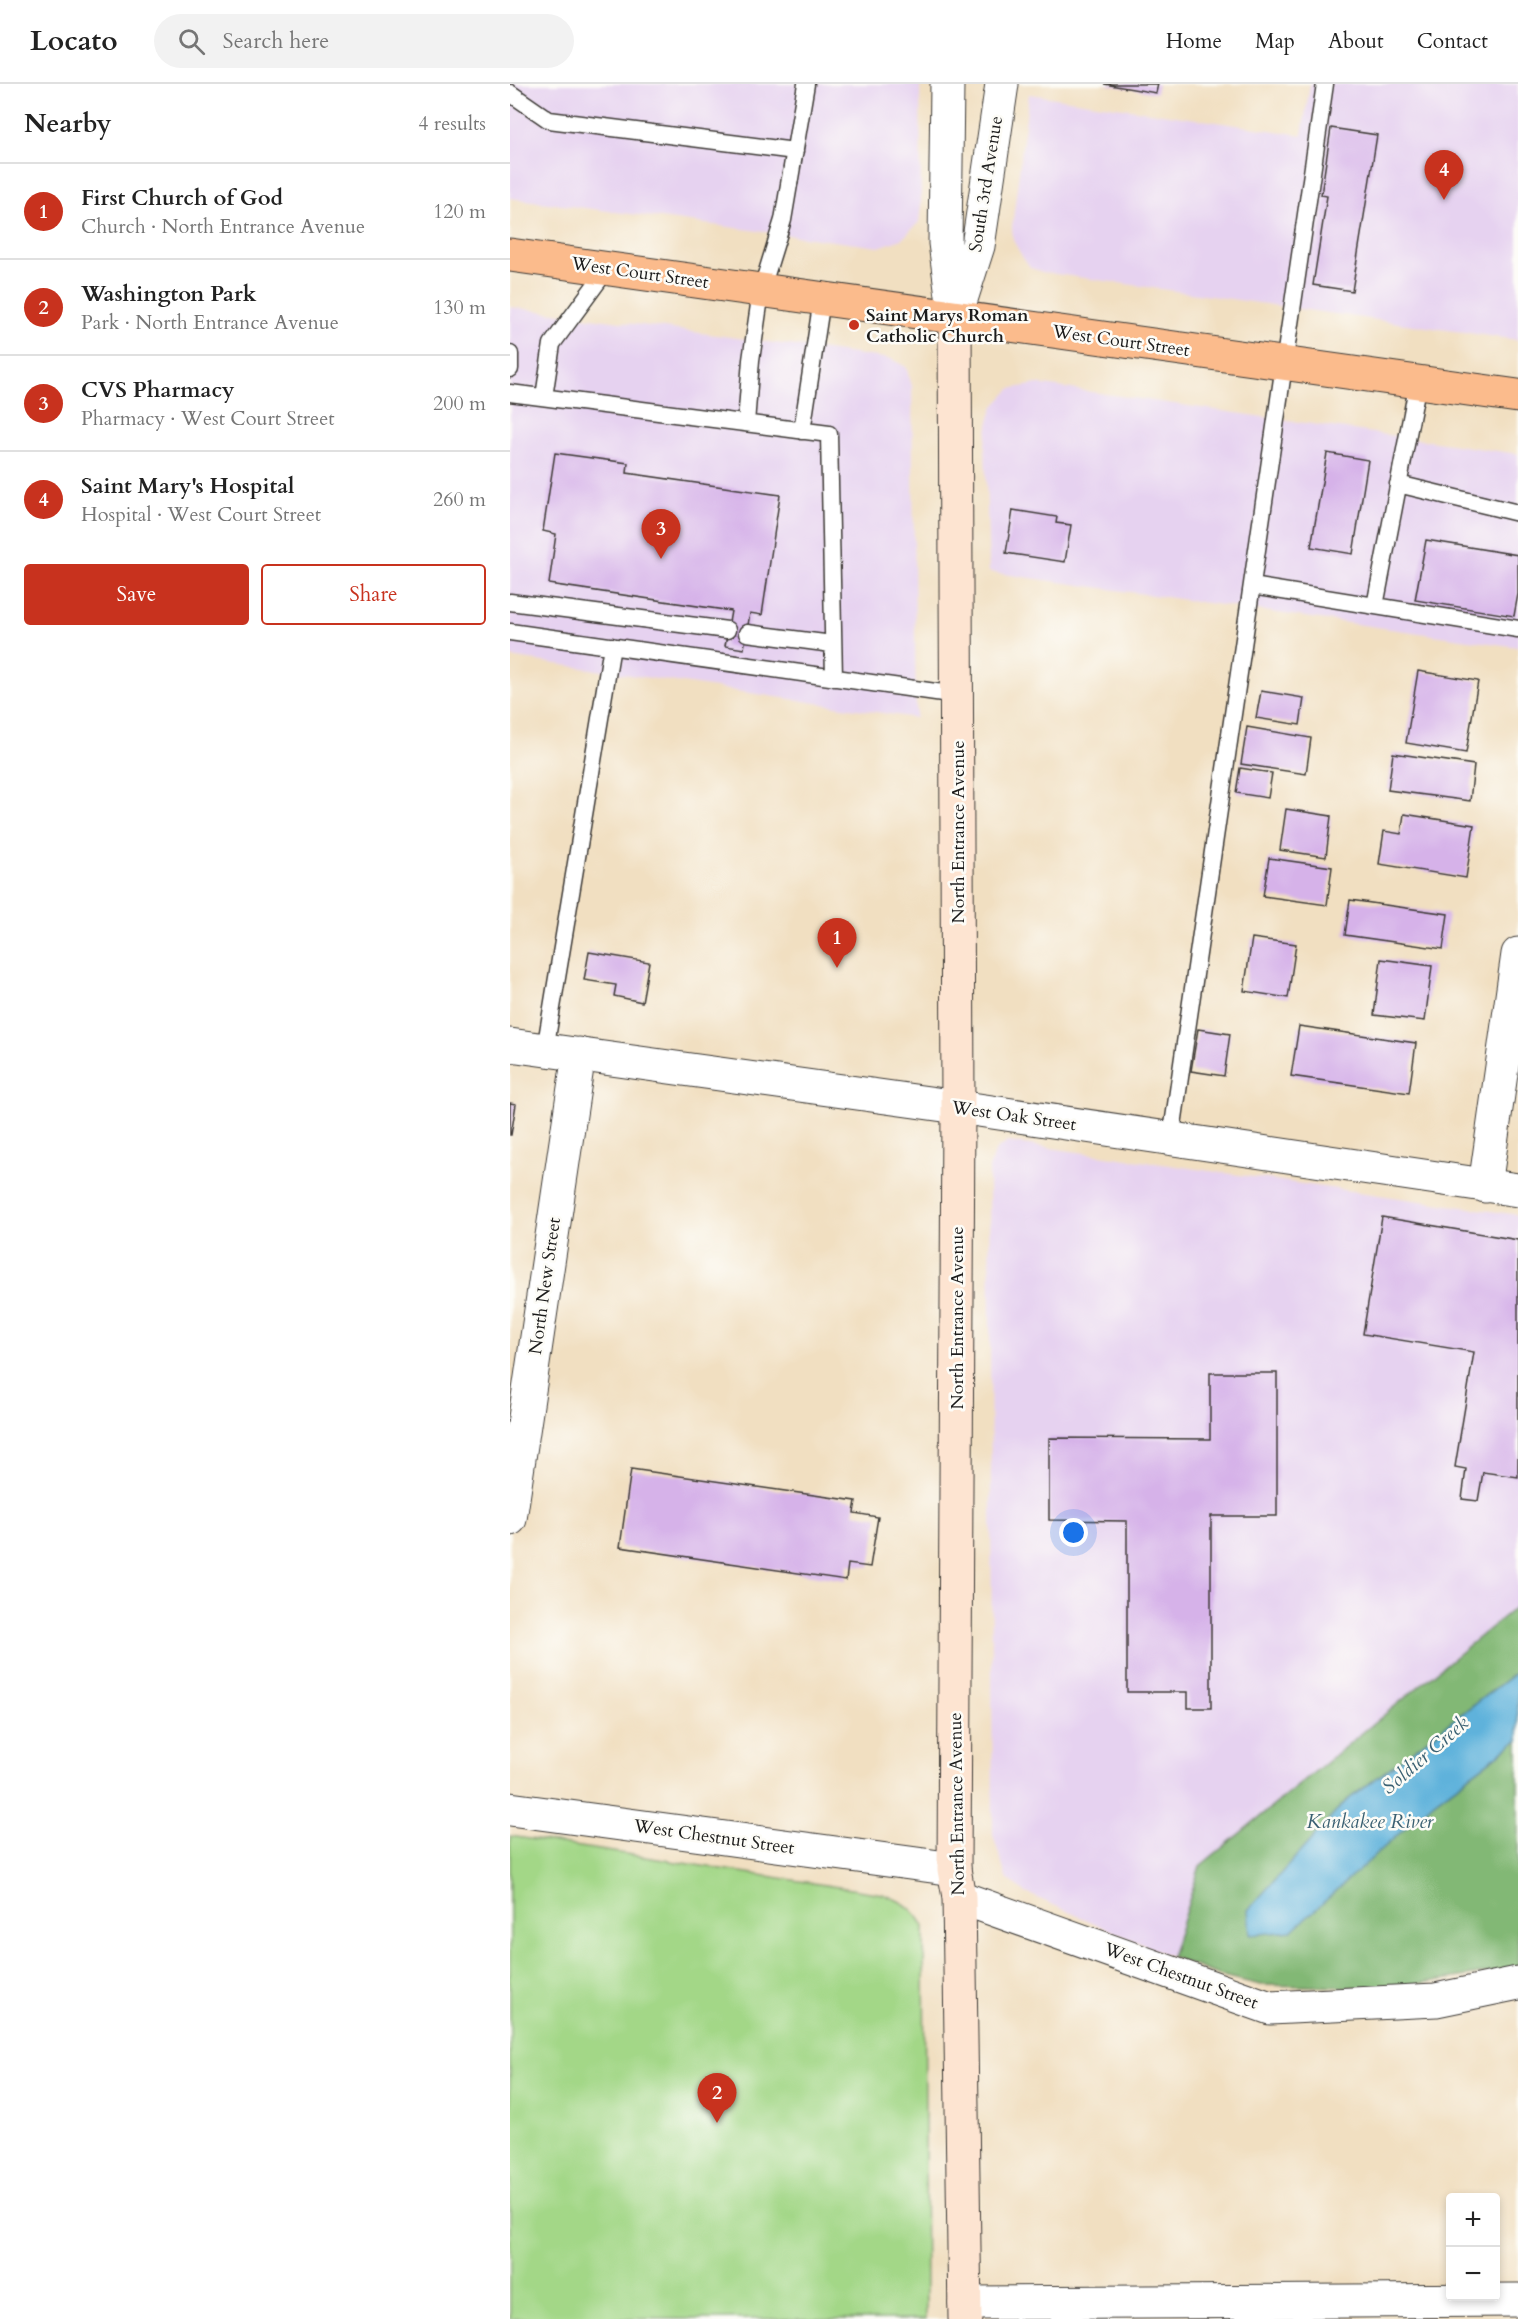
<!DOCTYPE html>
<html lang="en">
<head>
<meta charset="utf-8">
<style>
	:root { --surface:#fff; --page:#f2f2f2; --text:#222; --muted:#767676; --line:#e0e0e0; --accent:#c8321e }
	body { margin:0; font-family:Cardo,serif; background:var(--page); color:var(--text) }
	.controls { position:absolute; right:18px; bottom:18px; display:grid; overflow:hidden; border-radius:6px; box-shadow:0 3px 9px #0003 }
	.controls button { width:54px; height:54px; display:grid; place-items:center; padding:0; border:0; border-bottom:2px solid var(--line); background:var(--surface); color:var(--text); font:30px sans-serif }
	.you { position:absolute; left:564px; top:1449px; width:21px; height:21px; margin:-15px; border:4px solid #fff; border-radius:50%; background:#1a73e8; box-shadow:0 0 0 9px #1a73e833 }
	.badge { display:grid; place-items:center; width:39px; height:39px; border-radius:50%; background:var(--accent); color:#fff; font-size:20px; font-weight:700 }
	.pin { position:absolute; translate:-50% -50px; filter:drop-shadow(0 2px 3px #0008) }
	.pin::after { content:''; position:absolute; top:32px; width:21px; height:18px; background:inherit; clip-path:polygon(0 0,100% 0,50% 100%) }
	.list { margin:0; padding:0; list-style:none }
	h2 { display:flex; justify-content:space-between; align-items:center; height:78px; margin:0; padding:0 24px; font-size:26px }
	h2 small { font-size:20px; font-weight:400; color:var(--muted) }
	.list li { display:grid; grid-template-columns:39px 1fr auto; gap:18px; align-items:center; box-sizing:border-box; height:96px; padding:0 24px; border-top:2px solid var(--line) }
	.list b { display:block; font-size:22px; white-space:nowrap }
	.list p { margin:0; font-size:20px; white-space:nowrap; color:var(--muted) }
	.list em { font-size:20px; font-style:normal; color:var(--muted) }
	.actions { display:flex; gap:12px; padding:18px 24px }
	.actions a { flex:1; padding:14px 0; border:2px solid var(--accent); border-radius:6px; text-align:center; font-size:21px; color:var(--accent) }
	.actions .main { background:var(--accent); color:#fff }
	.icon { flex:none; width:33px; height:33px; fill:none; stroke:currentColor; stroke-width:2; stroke-linecap:round; stroke-linejoin:round }
	.map { position:relative; flex:none; width:1008px; height:2235px; overflow:hidden }
	header { display:flex; align-items:center; gap:36px; box-sizing:border-box; height:84px; padding:0 30px; background:var(--surface); border-bottom:2px solid var(--line) }
	header strong { font-size:28px }
	nav { display:flex; gap:33px; margin-inline-start:auto; font-size:21px }
	.search { width:420px; height:54px; background:var(--page); display:flex; align-items:center; gap:15px; box-sizing:border-box; padding:0 21px; border-radius:33px; color:var(--muted); font-size:22px }
	main { display:flex }
	aside { flex:1; background:var(--surface) }
	.map>svg:first-child { display:block }
</style>
</head>
<body>
<header>
<strong>Locato</strong>
<div class="search"><svg class="icon" aria-label="search" viewBox="0 0 24 24"><circle cx="10" cy="10" r="6"/><path d="M15 15l6 6"/></svg>Search here</div>
<nav><a>Home</a><a>Map</a><a>About</a><a>Contact</a></nav>
</header>
<main>
<aside>
<h2>Nearby<small>4 results</small></h2>
<ul class="list">
<li><span class="badge">1</span><div><b>First Church of God</b><p>Church · North Entrance Avenue</p></div><em>120 m</em></li>
<li><span class="badge">2</span><div><b>Washington Park</b><p>Park · North Entrance Avenue</p></div><em>130 m</em></li>
<li><span class="badge">3</span><div><b>CVS Pharmacy</b><p>Pharmacy · West Court Street</p></div><em>200 m</em></li>
<li><span class="badge">4</span><div><b>Saint Mary's Hospital</b><p>Hospital · West Court Street</p></div><em>260 m</em></li>
</ul>
<div class="actions"><a class="main">Save</a><a>Share</a></div>
</aside>
<div class="map">
<svg width="1008" height="2235" viewBox="0 0 1008 2235">
	<rect width="100%" height="100%" fill="#fdfcf7"/>
	<filter id="ink" filterUnits="userSpaceOnUse"><feTurbulence type="fractalNoise" baseFrequency=".0167" numOctaves="2"/><feDisplacementMap in="SourceGraphic" scale="12" xChannelSelector="R" yChannelSelector="G"/><feConvolveMatrix kernelMatrix="1 2 1 2 8 2 1 2 1" color-interpolation-filters="sRGB"/></filter>
	<filter id="wash" filterUnits="userSpaceOnUse"><feTurbulence type="fractalNoise" baseFrequency=".008" numOctaves="4" result="noise"/><feDisplacementMap in="SourceGraphic" scale="24" xChannelSelector="R" yChannelSelector="G"/><feGaussianBlur stdDeviation="1.35" result="paint"/><feColorMatrix in="noise" values="0 0 0 0 0 0 0 0 0 0 0 0 0 0 0 0 0 1.4 0 .05"/><feComposite in="paint" operator="in"/></filter>
	<g filter="url(#wash)">
		<rect width="100%" height="100%" fill="#f1dfc1"/>
		<!-- built -->
		<path fill="#e6d2f0" d="M 0,0 L 410,0 L 411,121 L 409,138 L 392,155 L 369,163 L 0,114 Z
			M 800,0 L 1008,0 L 1008,256 L 532,188 L 521,184 L 513,174 L 503,156 L 502,143 L 519,10 L 792,51 Z
			M 0,223 L 381,275 L 396,283 L 402,302 L 406,634 L 0,573 Z
			M 527,300 L 1008,370 L 1008,563 L 479,488 L 475,360 L 479,337 L 484,322 L 500,305 Z
			M 498,1058 L 1008,1131 L 1008,1521 L 690,1782 L 661,1873 L 514,1808 L 496,1793 L 483,1751 L 479,1084 L 486,1066 Z"/>
		<!-- green -->
		<path fill="#a3d787" stroke="#607a52" stroke-width="1.5" d="M 0,1752 L 373,1810 C 393,1818 403,1823 414,1842 L 416,2235 L 0,2235 Z"/>
		<!-- forest -->
		<path fill="#82b874" stroke="#4f6a48" stroke-width="1.5" d="M 1008,1521 L 1008,1587 L 835,1718 L 924,1718 L 1008,1656 L 1008,1884 L 880,1904 L 751,1901 L 708,1891 L 661,1873 L 690,1782 Z"/>
		<!-- water -->
		<path fill="#5fb2db" stroke="#3e677c" stroke-width="1.5" d="M 1008,1587 L 1008,1656 L 924,1718 L 782,1847 L 740,1851 L 738,1826 L 835,1718 Z"/>
		<g id="blocks">
			<!-- building -->
			<path fill="#d6b2e9" d="M 594,0 L 648,0 L 646,9 Z
				M 821,44 L 867,51 L 842,207 L 803,201 L 817,112 L 811,111 Z
				M 45,369 L 118,379 L 117,389 L 270,411 L 252,531 L 240,529 L 234,565 L 215,562 L 221,527 L 39,500 L 46,450 L 33,447 Z
				M 817,369 L 858,376 L 843,470 L 801,463 Z
				M 503,426 L 547,433 L 546,439 L 561,441 L 555,478 L 496,469 Z
				M 916,456 L 1008,471 L 1008,510 L 1004,532 L 905,516 Z
				M 908,587 L 968,597 L 956,669 L 896,659 Z
				M 751,607 L 794,614 L 790,641 L 746,634 Z
				M 737,643 L 801,654 L 796,690 L 731,680 Z
				M 883,669 L 964,681 L 960,717 L 878,706 Z
				M 730,684 L 762,689 L 758,714 L 726,709 Z
				M 776,725 L 821,732 L 816,773 L 770,766 Z
				M 894,730 L 964,741 L 956,794 L 869,780 L 874,747 L 891,750 Z
				M 759,774 L 822,783 L 817,821 L 753,812 Z
				M 840,816 L 938,830 L 933,865 L 835,851 Z
				M 742,854 L 786,860 L 778,914 L 734,907 Z
				M 79,868 L 139,878 L 132,918 L 104,912 L 106,901 L 74,896 Z
				M 871,875 L 922,882 L 915,937 L 864,931 Z
				M 789,942 L 906,959 L 899,1009 L 781,992 Z
				M 688,945 L 720,950 L 714,992 L 681,987 Z
				M 0,1019 L 6,1020 L 1,1051 L 0,1051 Z
				M 872,1133 L 1008,1156 L 1008,1393 L 973,1388 L 968,1417 L 952,1415 L 956,1385 L 945,1383 L 964,1268 L 853,1250 Z
				M 700,1289 L 767,1289 L 767,1432 L 701,1432 L 701,1624 L 678,1624 L 678,1608 L 617,1608 L 617,1437 L 539,1436 L 539,1354 L 700,1355 Z
				M 121,1385 L 346,1417 L 344,1429 L 368,1433 L 360,1483 L 338,1480 L 336,1496 L 110,1463 Z"/>
		</g>
	</g>
	<g filter="url(#ink)">
		<use href="#blocks" fill-opacity="0" stroke="#3c3935" stroke-width="1.5"/>
		<g fill="none" stroke-linecap="round" stroke-linejoin="round">
			<defs>
				<path id="service" d="M 0,9 L 39,36 L 285,67
					M 0,270 L 0,285
					M 0,309 L 319,350 L 324,594
					M 34,313 L 42,260 L 97,185
					M 236,339 L 241,276 L 251,207 L 273,136 L 296,0
					M 292,347 L 312,215
					M 888,400 L 1008,429
					M 742,502 L 1008,545
					M 0,518 L 217,546
					M 865,522 L 908,298
					M 0,548 L 447,611
					M 237,549 L 322,560
					M 35,966 L 102,562
					M 661,1055 L 815,0"/>
				<path id="minor" d="M 437,0 L 435,159 L 444,226
					M 445,234 L 468,162 L 492,0
					M 0,961 L 448,1023 L 1008,1106
					M 975,1102 L 1008,870
					M 0,1435 L 69,970
					M 0,1725 L 444,1785
					M 449,1813 L 760,1924 L 926,1916 L 1008,1899
					M 455,2219 L 1008,2216"/>
				<path id="secondary" d="M 445,234 L 448,1023 L 444,1785 L 449,1813 L 455,2235"/>
				<path id="primary" d="M 0,171 L 1008,312"/>
			</defs>
			<!-- service casing -->
			<use href="#service" stroke="#3c3935" stroke-width="19"/>
			<!-- minor casing -->
			<use href="#minor" stroke="#3c3935" stroke-width="35"/>
			<!-- secondary casing -->
			<use href="#secondary" stroke="#3c3935" stroke-width="35"/>
			<!-- primary casing -->
			<use href="#primary" stroke="#3c3935" stroke-width="35"/>
			<!-- service -->
			<use href="#service" stroke="#fff" stroke-width="16"/>
			<!-- minor -->
			<use href="#minor" stroke="#fff" stroke-width="33"/>
			<!-- secondary -->
			<use href="#secondary" stroke="#fde4d1" stroke-width="33"/>
			<!-- primary -->
			<use href="#primary" stroke="#fbbb8c" stroke-width="33"/>
		</g>
	</g>
	<!-- markers -->
	<circle fill="#c8321e" stroke="#fdfcf7" stroke-width="2" cx="344" cy="241" r="6"/>
	<g text-anchor="middle" dominant-baseline="central" stroke-width="5" stroke-linejoin="round" paint-order="stroke">
		<!-- street labels -->
		<g font-size="18" fill="#1c1c1c" stroke="#fdfcf7">
			<text transform="translate(476 100) rotate(-81)">South 3rd Avenue</text>
			<text transform="translate(130 189) rotate(8)">West Court Street</text>
			<text transform="translate(611 257) rotate(8)">West Court Street</text>
			<text transform="translate(448 748) rotate(-90)">North Entrance Avenue</text>
			<text transform="translate(504 1032) rotate(8)">West Oak Street</text>
			<text transform="translate(35 1202) rotate(-82)">North New Street</text>
			<text transform="translate(447 1234) rotate(-90)">North Entrance Avenue</text>
			<text transform="translate(447 1720) rotate(-91)">North Entrance Avenue</text>
			<text transform="translate(204 1753) rotate(8)">West Chestnut Street</text>
			<text transform="translate(671 1892) rotate(20)">West Chestnut Street</text>
		</g>
		<!-- poi labels -->
		<g font-size="18" font-weight="bold" fill="#1c1c1c" stroke="#fdfcf7" text-anchor="start">
			<text x="356" y="231">Saint Marys Roman<tspan x="356" dy="21">Catholic Church</tspan></text>
		</g>
		<!-- water labels -->
		<g font-size="20" font-style="italic" fill="#3a6072" stroke="#fdfcf7">
			<text transform="translate(915 1671) rotate(-41)">Soldier Creek</text>
			<text x="860" y="1737">Kankakee River</text>
		</g>
	</g>
</svg>
<div class="controls">
<button>+</button>
<button>−</button>
</div>
<div class="you"></div>
<div class="pin badge" style="left:327px;top:884px">1</div>
<div class="pin badge" style="left:207px;top:2039px">2</div>
<div class="pin badge" style="left:151px;top:475px">3</div>
<div class="pin badge" style="left:934px;top:116px">4</div>
</div>
</main>
</body>
</html>
